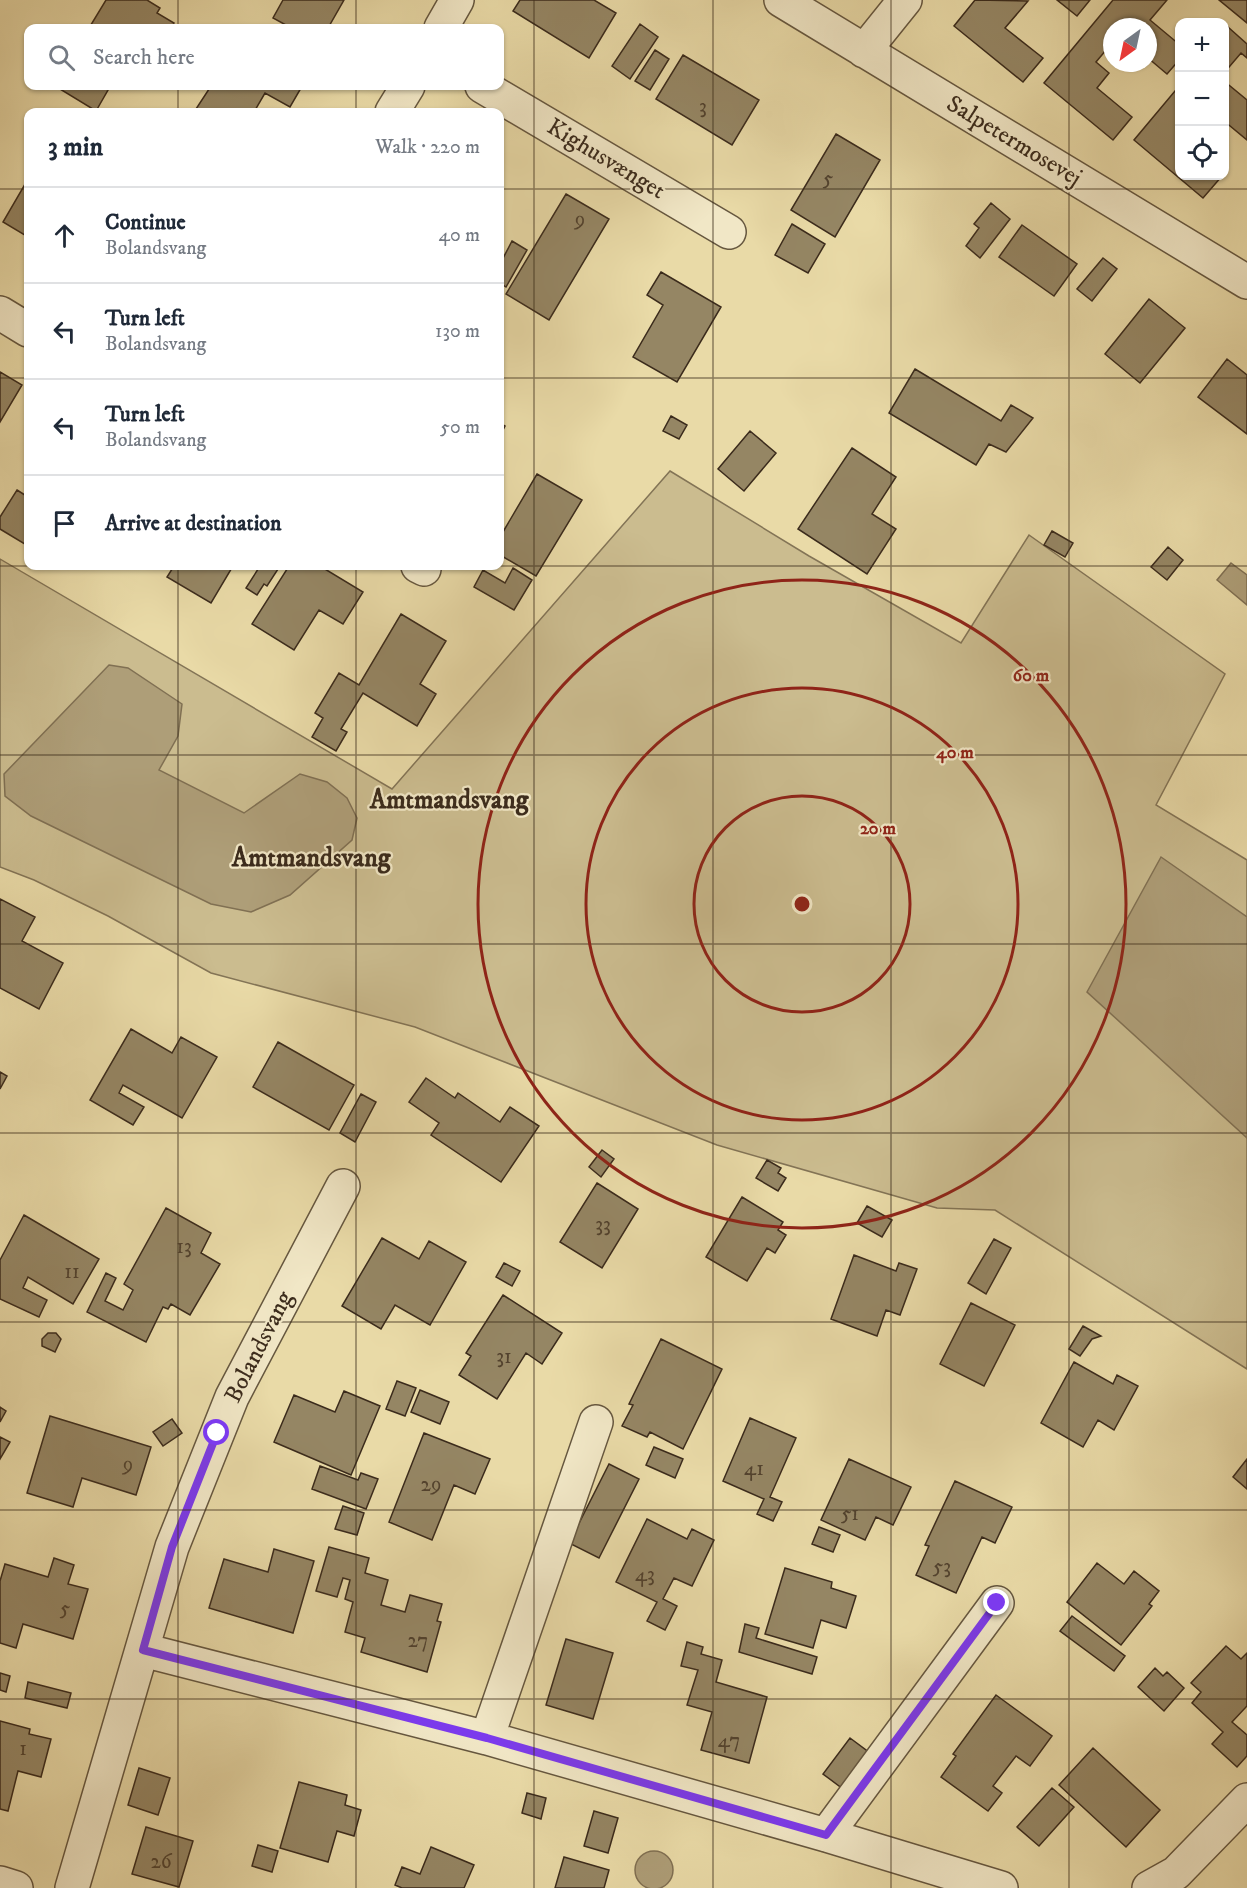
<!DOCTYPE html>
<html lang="en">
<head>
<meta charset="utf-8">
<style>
	:root { --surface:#fff; --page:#f2f2f3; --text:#1f2937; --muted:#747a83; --line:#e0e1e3 }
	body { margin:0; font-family:"IM FELL DW Pica",serif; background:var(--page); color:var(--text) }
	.controls { position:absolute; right:18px; top:18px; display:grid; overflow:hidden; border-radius:12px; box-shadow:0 2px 4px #0004 }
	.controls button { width:54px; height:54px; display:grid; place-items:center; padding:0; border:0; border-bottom:2px solid var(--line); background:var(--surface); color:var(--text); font:30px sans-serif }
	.compass { position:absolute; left:1103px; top:18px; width:54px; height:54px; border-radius:50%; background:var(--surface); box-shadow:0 2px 4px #0004; rotate:213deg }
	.stop { position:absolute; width:18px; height:18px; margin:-14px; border:4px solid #7c3aed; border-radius:50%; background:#fff }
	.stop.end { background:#7c3aed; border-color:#fff; box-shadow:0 2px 6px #0008 }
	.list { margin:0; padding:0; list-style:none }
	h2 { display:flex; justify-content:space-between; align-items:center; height:78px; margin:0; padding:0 24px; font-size:26px }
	h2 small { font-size:20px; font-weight:400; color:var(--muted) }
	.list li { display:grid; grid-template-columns:39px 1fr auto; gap:18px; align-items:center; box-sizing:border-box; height:96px; padding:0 24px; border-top:2px solid var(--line) }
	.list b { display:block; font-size:22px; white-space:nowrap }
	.list p { margin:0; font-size:20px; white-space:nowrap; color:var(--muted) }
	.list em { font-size:20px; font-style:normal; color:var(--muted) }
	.icon { flex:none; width:33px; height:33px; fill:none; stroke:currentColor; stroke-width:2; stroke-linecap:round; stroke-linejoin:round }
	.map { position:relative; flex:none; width:1247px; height:1888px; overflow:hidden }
	.search { position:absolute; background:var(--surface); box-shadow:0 2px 4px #0004; left:24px; top:24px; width:480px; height:66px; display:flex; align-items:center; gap:15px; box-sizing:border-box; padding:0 21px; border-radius:12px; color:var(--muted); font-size:22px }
	.panel { position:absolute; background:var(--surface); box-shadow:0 2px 4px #0004; left:24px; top:108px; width:480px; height:462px; border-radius:12px }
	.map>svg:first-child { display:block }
</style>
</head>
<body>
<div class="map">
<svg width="1247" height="1888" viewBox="0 0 1247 1888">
	<rect width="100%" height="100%" fill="#e9daa7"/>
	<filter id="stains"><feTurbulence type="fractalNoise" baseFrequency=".00333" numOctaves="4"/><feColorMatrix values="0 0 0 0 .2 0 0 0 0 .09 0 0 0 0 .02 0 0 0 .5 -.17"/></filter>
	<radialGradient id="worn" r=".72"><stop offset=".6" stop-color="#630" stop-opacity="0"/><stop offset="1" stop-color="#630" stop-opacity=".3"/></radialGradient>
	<!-- green -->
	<path fill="#cbbc8f" stroke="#837456" stroke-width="1.5" d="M 670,471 L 809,556 L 961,643 L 1029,535 L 1225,674 L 1156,805 L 1247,860 L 1247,1369 L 995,1210 L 937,1208 L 717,1145 L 415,1027 L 211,973 L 108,916 L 34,880 L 0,867 L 0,559 L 392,789 Z"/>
	<!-- water -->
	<path fill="#ae9e78" stroke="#807053" stroke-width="1.5" d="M 1231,563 L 1247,575 L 1247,605 L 1217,580 Z
		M 109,665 L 128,668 L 182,704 L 178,736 L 159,770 L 244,813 L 300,774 L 327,782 L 347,798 L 357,818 L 352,840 L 290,895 L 251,912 L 211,904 L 31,816 L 5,796 L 4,774 Z
		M 1161,857 L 1247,917 L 1247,1138 L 1087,992 Z
		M635 1870a19 19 0 1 1 38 0a19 19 0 1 1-38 0Z"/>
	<!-- building -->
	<path fill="#958664" stroke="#3b2b1c" stroke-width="1.5" d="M 106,0 L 147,0 L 160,8 L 157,13 L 174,23 L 171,28 L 89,28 Z
		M 283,0 L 344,0 L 328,28 L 284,28 L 286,25 L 273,18 Z
		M 520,0 L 594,0 L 616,13 L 589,58 L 513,11 Z
		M 975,0 L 1028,1 L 1005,28 L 1043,58 L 1023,82 L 954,26 Z
		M 1057,0 L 1090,0 L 1077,16 Z
		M 1113,0 L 1167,0 L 1150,20 L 1180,45 L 1180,59 L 1167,74 L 1148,58 L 1148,27 L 1112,27 L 1112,43 L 1096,62 L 1109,73 L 1097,88 L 1132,117 L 1113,140 L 1044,83 Z
		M 1219,0 L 1247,0 L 1247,23 Z
		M 640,24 L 658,37 L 630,79 L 612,66 Z
		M 1228,27 L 1247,44 L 1247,58 L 1241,53 L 1224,73 L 1224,31 Z
		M 655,50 L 669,59 L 650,90 L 635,81 Z
		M 683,55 L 759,100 L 732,145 L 656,99 Z
		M 1224,81 L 1247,100 L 1247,140 L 1224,121 Z
		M 1180,85 L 1180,176 L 1222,176 L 1203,198 L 1134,140 Z
		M 55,86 L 100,86 L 108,90 L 96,111 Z
		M 211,86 L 297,86 L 301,88 L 290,107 L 265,93 L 254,112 L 194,112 Z
		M 836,134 L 880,160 L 835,237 L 791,210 Z
		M 28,179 L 28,237 L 3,222 Z
		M 566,194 L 609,219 L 549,320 L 506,294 Z
		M 991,203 L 1010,219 L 980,258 L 966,246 L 979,228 L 974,224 Z
		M 792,224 L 825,244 L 808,273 L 775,255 Z
		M 1022,225 L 1077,264 L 1054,296 L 999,257 Z
		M 512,241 L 527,250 L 506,287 L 500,283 L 500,264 Z
		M 1103,258 L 1117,269 L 1092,301 L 1077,289 Z
		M 661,272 L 721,307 L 677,382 L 633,357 L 663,305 L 647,295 Z
		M 1149,299 L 1185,328 L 1140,383 L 1105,354 Z
		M 1227,359 L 1247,375 L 1247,434 L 1198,397 Z
		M 915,369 L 1001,421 L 1011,405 L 1033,418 L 1006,452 L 989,444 L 976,465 L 889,413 Z
		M 0,372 L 22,385 L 0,422 Z
		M 671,416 L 687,425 L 679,439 L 663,431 Z
		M 500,423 L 505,426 L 500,436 Z
		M 750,431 L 776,453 L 744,491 L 718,469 Z
		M 852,448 L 896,477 L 872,514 L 896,529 L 867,574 L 798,529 Z
		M 537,474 L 582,500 L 536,576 L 500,555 L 500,537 Z
		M 17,490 L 28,497 L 28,546 L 0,529 L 0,517 Z
		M 1052,531 L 1073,543 L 1065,557 L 1044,545 Z
		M 1168,547 L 1183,560 L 1167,580 L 1151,567 Z
		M 174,566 L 233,566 L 211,603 L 167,577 Z
		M 260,566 L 280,566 L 267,586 L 264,584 L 257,595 L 246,588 Z
		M 289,566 L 320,566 L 363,592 L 343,624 L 319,610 L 294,650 L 252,624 Z
		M 513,568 L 532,580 L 514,610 L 474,587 L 483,570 L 505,583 Z
		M 401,614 L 446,641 L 420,684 L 436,694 L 417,726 L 363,693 L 341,729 L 347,732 L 336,751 L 312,737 L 323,718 L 315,713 L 339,673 L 359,685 Z
		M 0,899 L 35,917 L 22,941 L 63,963 L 39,1009 L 0,988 Z
		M 131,1029 L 172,1053 L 181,1037 L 217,1057 L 182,1118 L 123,1085 L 119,1093 L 144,1107 L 133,1125 L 90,1100 Z
		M 278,1042 L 354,1085 L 329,1130 L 253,1087 Z
		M 0,1072 L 7,1076 L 0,1089 Z
		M 426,1078 L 455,1098 L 458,1093 L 500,1122 L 510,1107 L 539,1126 L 501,1182 L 431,1135 L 439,1123 L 409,1102 Z
		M 361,1094 L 376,1102 L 355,1142 L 340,1133 Z
		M 602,1150 L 614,1159 L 601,1177 L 589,1167 Z
		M 767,1160 L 781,1168 L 778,1173 L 786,1178 L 778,1191 L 756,1178 Z
		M 597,1183 L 638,1209 L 602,1268 L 560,1242 Z
		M 742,1197 L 783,1222 L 778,1230 L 786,1235 L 775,1253 L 767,1248 L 747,1281 L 706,1257 Z
		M 867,1206 L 892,1220 L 882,1237 L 857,1223 Z
		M 166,1208 L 211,1233 L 201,1253 L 220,1264 L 190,1315 L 171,1304 L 168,1309 L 163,1307 L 146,1342 L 87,1312 L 106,1273 L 116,1278 L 105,1301 L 123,1310 L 133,1290 L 124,1284 Z
		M 24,1215 L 99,1259 L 73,1304 L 28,1277 L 23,1288 L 47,1300 L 39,1317 L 0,1299 L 0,1260 Z
		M 382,1238 L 419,1259 L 429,1241 L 466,1262 L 430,1325 L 395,1305 L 381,1329 L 342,1306 Z
		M 994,1239 L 1011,1248 L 986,1294 L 968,1283 Z
		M 854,1255 L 896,1271 L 899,1263 L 917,1269 L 900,1315 L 886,1310 L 877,1336 L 831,1319 Z
		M 504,1263 L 520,1271 L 512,1286 L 496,1277 Z
		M 503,1295 L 562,1333 L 542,1364 L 526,1353 L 497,1399 L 459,1375 L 471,1356 L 466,1353 Z
		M 971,1303 L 1015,1325 L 984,1386 L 940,1364 Z
		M 1083,1326 L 1101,1336 L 1092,1339 L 1080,1356 L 1069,1349 Z
		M 48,1333 L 56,1333 L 61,1339 L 55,1352 L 42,1346 L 42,1339 Z
		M 661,1339 L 722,1369 L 683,1449 L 650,1432 L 647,1437 L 622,1426 L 633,1405 L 629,1404 Z
		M 1074,1362 L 1113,1384 L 1117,1375 L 1138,1386 L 1114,1430 L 1098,1420 L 1083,1447 L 1041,1423 Z
		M 397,1381 L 416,1388 L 405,1416 L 386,1409 Z
		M 420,1390 L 449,1402 L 440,1424 L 411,1412 Z
		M 344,1391 L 380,1406 L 351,1475 L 274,1442 L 294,1395 L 335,1412 Z
		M 0,1407 L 6,1411 L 0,1422 Z
		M 50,1416 L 151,1447 L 136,1495 L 82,1478 L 73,1507 L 27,1493 Z
		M 750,1418 L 796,1438 L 770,1497 L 782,1502 L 773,1521 L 757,1514 L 764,1499 L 723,1481 Z
		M 172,1419 L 182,1433 L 163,1446 L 153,1432 Z
		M 424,1433 L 490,1459 L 475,1494 L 454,1485 L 432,1540 L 389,1522 Z
		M 0,1437 L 10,1442 L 0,1459 Z
		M 654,1447 L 683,1459 L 675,1478 L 646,1465 Z
		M 849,1459 L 911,1487 L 893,1525 L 876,1517 L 865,1540 L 821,1520 Z
		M 1247,1459 L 1247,1489 L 1233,1477 Z
		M 609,1464 L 639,1479 L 599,1558 L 569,1543 Z
		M 320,1466 L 358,1480 L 361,1473 L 378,1479 L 366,1509 L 312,1489 Z
		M 955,1481 L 1012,1507 L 995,1543 L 982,1537 L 956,1593 L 916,1575 L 929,1546 L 925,1545 Z
		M 343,1506 L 364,1513 L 357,1535 L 335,1529 Z
		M 647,1519 L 687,1539 L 692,1529 L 714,1540 L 692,1586 L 674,1578 L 663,1599 L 677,1606 L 665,1630 L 647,1621 L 657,1602 L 616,1582 Z
		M 819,1527 L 840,1535 L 833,1552 L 812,1544 Z
		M 329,1547 L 369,1558 L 365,1573 L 388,1580 L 381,1605 L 405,1612 L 410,1595 L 442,1604 L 437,1621 L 441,1622 L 427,1672 L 361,1652 L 365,1638 L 345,1632 L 353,1602 L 345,1599 L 350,1580 L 343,1578 L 337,1597 L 316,1591 Z
		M 274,1549 L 314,1561 L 293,1633 L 209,1608 L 224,1559 L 268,1572 Z
		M 54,1558 L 74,1565 L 68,1584 L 88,1589 L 73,1639 L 23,1624 L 16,1648 L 0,1643 L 0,1581 L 5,1564 L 48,1577 Z
		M 1097,1563 L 1124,1584 L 1134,1571 L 1159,1591 L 1149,1604 L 1152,1606 L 1121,1645 L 1067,1602 Z
		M 785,1568 L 832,1582 L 831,1588 L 856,1596 L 846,1628 L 821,1620 L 813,1648 L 765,1634 Z
		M 1072,1616 L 1125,1656 L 1114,1671 L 1060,1631 Z
		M 745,1624 L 759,1628 L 756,1638 L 817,1657 L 812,1674 L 739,1652 Z
		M 566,1639 L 613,1653 L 593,1719 L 546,1705 Z
		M 687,1642 L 703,1647 L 701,1654 L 722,1660 L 716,1682 L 767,1697 L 749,1763 L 701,1750 L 712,1712 L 687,1705 L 698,1670 L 681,1666 Z
		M 1226,1646 L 1241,1659 L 1247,1653 L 1247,1706 L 1232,1722 L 1247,1735 L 1247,1756 L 1237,1767 L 1212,1744 L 1223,1732 L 1192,1703 L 1201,1692 L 1191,1683 Z
		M 1155,1668 L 1163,1676 L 1167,1672 L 1184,1688 L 1164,1711 L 1138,1687 Z
		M 0,1673 L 10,1676 L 6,1692 L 0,1690 Z
		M 28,1682 L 71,1693 L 67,1708 L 25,1698 Z
		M 996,1695 L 1052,1736 L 1030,1766 L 1016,1756 L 993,1786 L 1002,1793 L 988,1811 L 941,1777 L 956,1756 L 953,1754 Z
		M 0,1721 L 30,1729 L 29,1734 L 51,1739 L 41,1777 L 18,1771 L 8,1811 L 0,1809 Z
		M 850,1738 L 870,1753 L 843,1789 L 823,1774 Z
		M 1093,1748 L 1160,1810 L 1126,1847 L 1059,1785 Z
		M 139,1768 L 170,1778 L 158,1815 L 128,1805 Z
		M 299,1782 L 347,1795 L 345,1805 L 361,1810 L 354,1836 L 337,1831 L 328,1862 L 280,1848 Z
		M 1052,1788 L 1074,1807 L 1039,1846 L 1017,1827 Z
		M 527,1793 L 546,1798 L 541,1819 L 522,1813 Z
		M 594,1811 L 618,1818 L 608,1853 L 584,1846 Z
		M 146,1827 L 193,1841 L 179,1887 L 132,1874 Z
		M 258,1845 L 278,1851 L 272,1872 L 252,1866 Z
		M 431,1847 L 474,1865 L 464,1888 L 402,1888 L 395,1885 L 402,1867 L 420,1874 Z
		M 564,1857 L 609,1870 L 604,1888 L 555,1888 Z"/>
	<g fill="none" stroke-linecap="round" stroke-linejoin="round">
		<defs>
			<path id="minor" d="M 781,0 L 1247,282
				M 441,28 L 457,0
				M 864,51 L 905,0
				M 482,86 L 729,232
				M 392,112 L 408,86
				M 0,313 L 28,330
				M 418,566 L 424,569
				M 143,1650 L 487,1738 L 826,1835 L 1001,1888
				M 487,1738 L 596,1422
				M 826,1835 L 997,1603
				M 0,1883 L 16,1888
				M 72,1888 L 172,1547 L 232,1397 L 343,1186
				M 1149,1888 L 1176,1873 L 1247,1800"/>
		</defs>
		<!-- minor casing -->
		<use href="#minor" stroke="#66573f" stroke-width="36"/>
		<!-- minor -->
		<use href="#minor" stroke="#f1e7c6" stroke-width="33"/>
	</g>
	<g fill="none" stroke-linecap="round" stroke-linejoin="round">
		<!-- route -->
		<path stroke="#7c3aed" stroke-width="8" d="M 217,1433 L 172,1547 L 143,1650 L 487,1738 L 826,1835 L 997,1603"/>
	</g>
	<!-- grid -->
	<path fill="none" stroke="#3b2b1c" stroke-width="1.5" stroke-opacity="0.55" d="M 178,0 L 178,28M 356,0 L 356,28M 534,0 L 534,1888M 713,0 L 713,1888M 891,0 L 891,1888M 1069,0 L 1069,1888M 178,86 L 178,112M 356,86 L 356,112M 0,189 L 28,189M 500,189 L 1247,189M 0,378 L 28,378M 500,378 L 1247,378M 0,566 L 1247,566M 178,566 L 178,1888M 356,566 L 356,1888M 0,755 L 1247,755M 0,944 L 1247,944M 0,1133 L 1247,1133M 0,1322 L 1247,1322M 0,1510 L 1247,1510M 0,1699 L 1247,1699"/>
	<!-- distance rings -->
	<g fill="none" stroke="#8f2418" stroke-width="3">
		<circle cx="802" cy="904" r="108"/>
		<circle cx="802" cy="904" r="216"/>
		<circle cx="802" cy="904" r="324"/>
	</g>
	<g text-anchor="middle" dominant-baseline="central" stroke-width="4.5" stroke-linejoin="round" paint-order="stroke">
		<!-- number labels -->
		<g font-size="21" fill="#52422e">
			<text x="703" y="107">3</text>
			<text x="828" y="179">5</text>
			<text x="580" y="220">9</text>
			<text x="603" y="1225">33</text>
			<text x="184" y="1247">13</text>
			<text x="72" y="1272">11</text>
			<text x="504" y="1357">31</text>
			<text x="128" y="1465">9</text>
			<text x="754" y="1469">41</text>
			<text x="431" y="1485">29</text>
			<text x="850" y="1514">51</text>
			<text x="942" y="1567">53</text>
			<text x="645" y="1575">43</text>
			<text x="65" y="1609">5</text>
			<text x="418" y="1641">27</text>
			<text x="729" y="1741">47</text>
			<text x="23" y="1749">1</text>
			<text x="161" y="1862">26</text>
		</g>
		<!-- street labels -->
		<g font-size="24" fill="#3b2b1c" stroke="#f1e7c6">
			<text transform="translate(1014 141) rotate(31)">Salpetermosevej</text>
			<text transform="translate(606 159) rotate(31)">Kighusvænget</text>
			<text transform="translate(259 1347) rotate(-63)">Bolandsvang</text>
		</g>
		<!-- neighbourhood labels -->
		<g font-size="26" font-weight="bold" fill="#3b2b1c" stroke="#f1e7c6">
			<text x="449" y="800">Amtmandsvang</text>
			<text x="311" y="858">Amtmandsvang</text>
		</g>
	</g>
	<circle cx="802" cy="904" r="9" fill="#8f2418" stroke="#f1e7c6" stroke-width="3"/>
	<g font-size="18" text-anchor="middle" font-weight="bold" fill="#8f2418" stroke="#f1e7c6" stroke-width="4.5" stroke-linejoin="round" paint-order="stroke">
		<text x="1031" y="681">60 m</text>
		<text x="955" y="758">40 m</text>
		<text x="878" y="834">20 m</text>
	</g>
	<rect width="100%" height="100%" filter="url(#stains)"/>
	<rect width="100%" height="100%" fill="url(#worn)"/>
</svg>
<div class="controls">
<button>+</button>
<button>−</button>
<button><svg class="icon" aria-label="locate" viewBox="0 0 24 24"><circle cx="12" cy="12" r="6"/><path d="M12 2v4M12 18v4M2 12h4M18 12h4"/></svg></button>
</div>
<svg class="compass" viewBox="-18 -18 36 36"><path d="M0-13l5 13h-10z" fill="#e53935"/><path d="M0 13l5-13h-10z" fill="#747a83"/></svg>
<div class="stop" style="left:217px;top:1433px"></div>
<div class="stop end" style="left:997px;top:1603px"></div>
<div class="search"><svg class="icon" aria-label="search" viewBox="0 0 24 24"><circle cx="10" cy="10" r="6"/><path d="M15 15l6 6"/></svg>Search here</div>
<section class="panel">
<h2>3 min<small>Walk · 220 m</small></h2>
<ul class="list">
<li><svg class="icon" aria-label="ahead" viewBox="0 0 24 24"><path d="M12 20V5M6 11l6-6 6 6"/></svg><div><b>Continue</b><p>Bolandsvang</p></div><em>40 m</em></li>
<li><svg class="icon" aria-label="left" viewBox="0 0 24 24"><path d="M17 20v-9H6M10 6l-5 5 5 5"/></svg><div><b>Turn left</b><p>Bolandsvang</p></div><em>130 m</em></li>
<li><svg class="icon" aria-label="left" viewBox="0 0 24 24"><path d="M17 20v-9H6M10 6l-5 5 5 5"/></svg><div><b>Turn left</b><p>Bolandsvang</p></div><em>50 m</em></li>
<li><svg class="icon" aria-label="arrive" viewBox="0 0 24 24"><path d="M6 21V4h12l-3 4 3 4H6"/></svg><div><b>Arrive at destination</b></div></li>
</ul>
</section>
</div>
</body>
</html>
